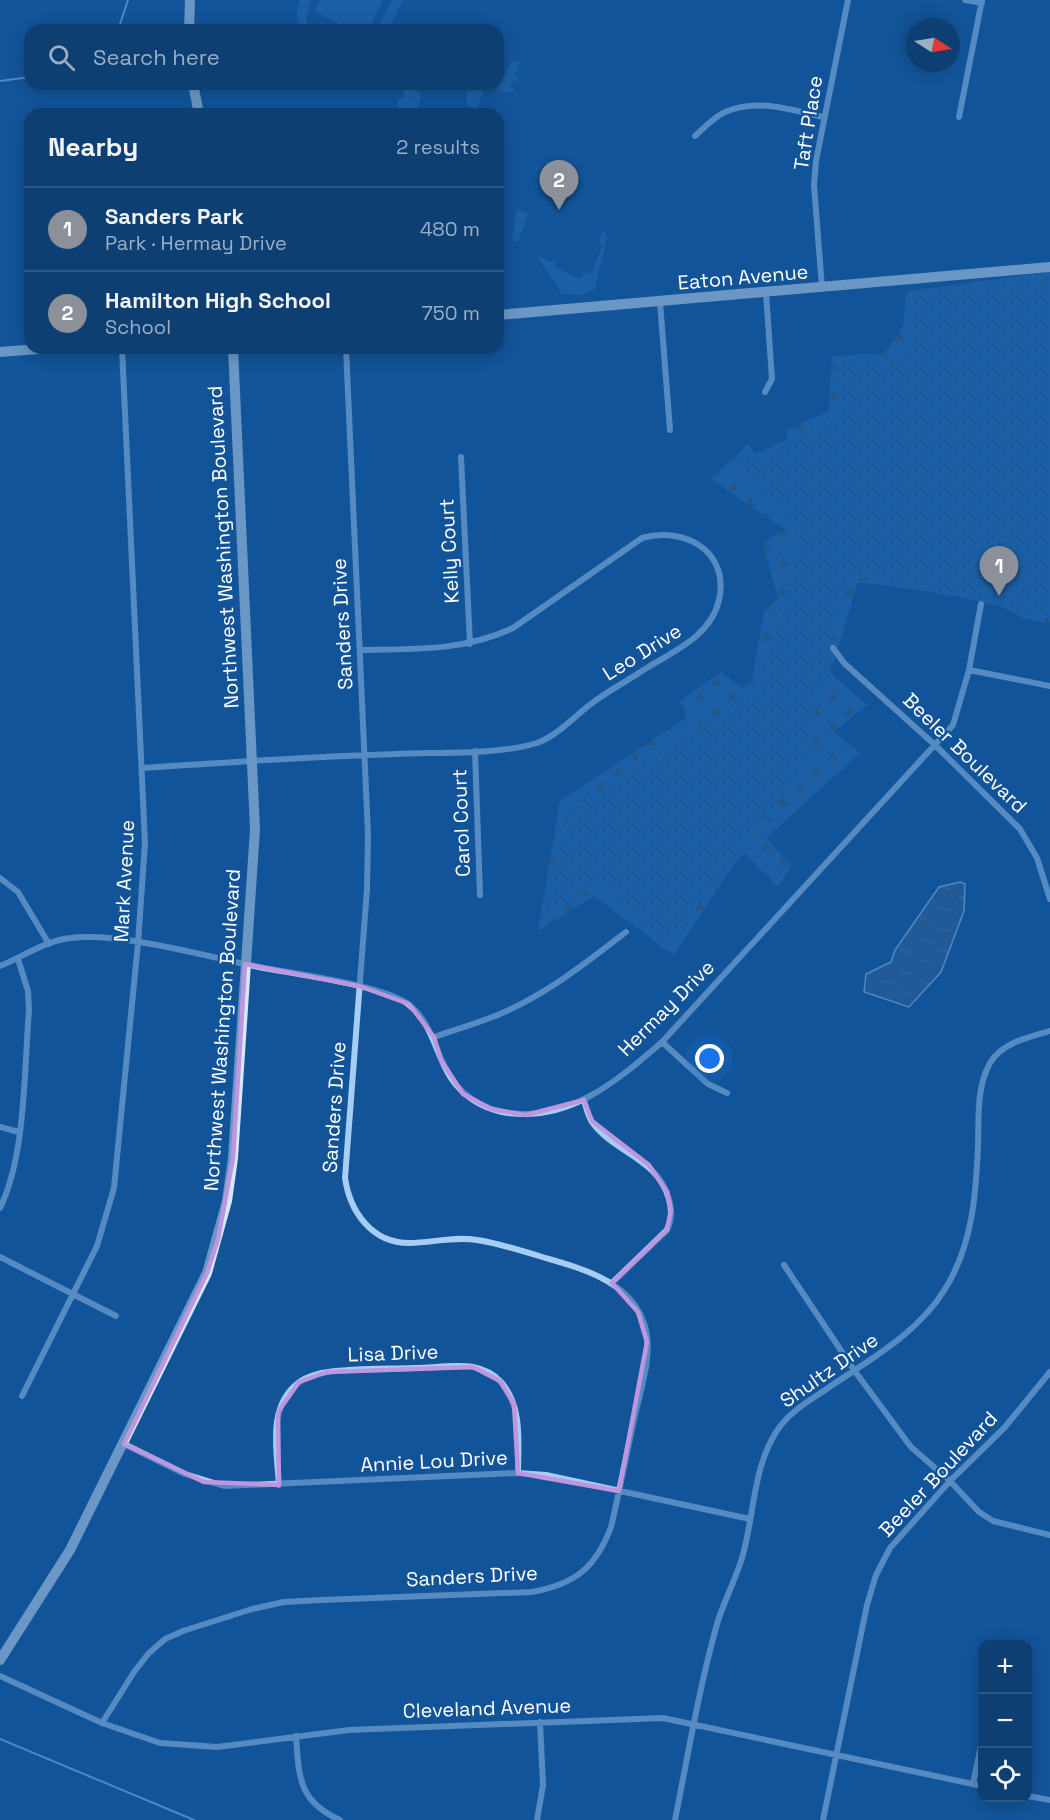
<!DOCTYPE html>
<html lang="en">
<head>
<meta charset="utf-8">
<style>
	:root { --surface:#0e3f73; --page:#174678; --text:#f1f3f6; --muted:#9bafc4; --line:#2e5885; --accent:#8c9099 }
	body { margin:0; font-family:"Space Grotesk",sans-serif; background:var(--page); color:var(--text) }
	.controls { position:absolute; right:18px; bottom:18px; display:grid; overflow:hidden; border-radius:12px; box-shadow:0 3px 15px #0003 }
	.controls button { width:54px; height:54px; display:grid; place-items:center; padding:0; border:0; border-bottom:2px solid var(--line); background:var(--surface); color:var(--text); font:30px sans-serif }
	.compass { position:absolute; left:906px; top:18px; width:54px; height:54px; border-radius:50%; background:var(--surface); box-shadow:0 3px 15px #0003; rotate:102deg }
	.you { position:absolute; left:710px; top:1059px; width:21px; height:21px; margin:-15px; border:4px solid #fff; border-radius:50%; background:#1a73e8; box-shadow:0 0 0 9px #1a73e833 }
	.badge { display:grid; place-items:center; width:39px; height:39px; border-radius:50%; background:var(--accent); color:#fff; font-size:20px; font-weight:700 }
	.pin { position:absolute; translate:-50% -50px; filter:drop-shadow(0 2px 3px #0008) }
	.pin::after { content:''; position:absolute; top:32px; width:21px; height:18px; background:inherit; clip-path:polygon(0 0,100% 0,50% 100%) }
	.list { margin:0; padding:0; list-style:none }
	h2 { display:flex; justify-content:space-between; align-items:center; height:78px; margin:0; padding:0 24px; font-size:26px }
	h2 small { font-size:20px; font-weight:400; color:var(--muted) }
	.list li { display:grid; grid-template-columns:39px 1fr auto; gap:18px; align-items:center; box-sizing:border-box; height:84px; padding:0 24px; border-top:2px solid var(--line) }
	.list b { display:block; font-size:22px; white-space:nowrap }
	.list p { margin:0; font-size:20px; white-space:nowrap; color:var(--muted) }
	.list em { font-size:20px; font-style:normal; color:var(--muted) }
	.icon { flex:none; width:33px; height:33px; fill:none; stroke:currentColor; stroke-width:2; stroke-linecap:round; stroke-linejoin:round }
	.map { position:relative; flex:none; width:1050px; height:1820px; overflow:hidden }
	.search { position:absolute; background:var(--surface); box-shadow:0 3px 15px #0003; left:24px; top:24px; width:480px; height:66px; display:flex; align-items:center; gap:15px; box-sizing:border-box; padding:0 21px; border-radius:18px; color:var(--muted); font-size:22px }
	.panel { position:absolute; background:var(--surface); box-shadow:0 3px 15px #0003; left:24px; top:108px; width:480px; height:246px; border-radius:18px }
	.map>svg:first-child { display:block }
</style>
</head>
<body>
<div class="map">
<svg width="1050" height="1820" viewBox="0 0 1050 1820">
	<defs>
		<pattern id="forest-firs" width="22" height="20" patternUnits="userSpaceOnUse" patternTransform="scale(1.5)"><rect width="22" height="20" fill="#266fb7"/><path d="M5 1l3.5 6h-7zM16 11l3.5 6h-7z" fill="#3d5a77"/></pattern>
		<pattern id="park-dots" width="8" height="8" patternUnits="userSpaceOnUse" patternTransform="scale(1.5)"><rect width="8" height="8" fill="#266fb7"/><path d="M2 2h.1M6 6h.1" fill="none" stroke="#3d5a77" stroke-width="1.8" stroke-linecap="round"/></pattern>
		<pattern id="water-ripples" width="26" height="14" patternUnits="userSpaceOnUse" patternTransform="scale(1.5)"><rect width="26" height="14" fill="#346395"/><path d="M2 4q2-2 4 0t4 0M15 11q2-2 4 0t4 0" fill="none" stroke="#527aa5"/></pattern>
	</defs>
	<rect width="100%" height="100%" fill="#135499"/>
	<!-- grass -->
	<path fill="#266fb7" d="M 300,0 L 311,0 L 306,18 L 308,30 L 298,30 L 297,11 Z
		M 320,0 L 383,0 L 368,30 L 351,30 L 314,11 Z
		M 392,0 L 403,0 L 388,30 L 377,30 Z
		M 512,60 L 524,65 L 519,64 L 517,69 L 521,73 L 516,71 L 515,74 L 519,77 L 517,82 L 513,80 L 510,87 L 514,89 L 513,92 L 497,91 Z
		M 389,84 L 417,84 L 421,98 L 414,114 L 398,114 L 398,99 L 404,97 L 403,85 Z
		M 474,89 L 484,91 L 476,109 L 466,104 L 467,90 L 473,92 Z
		M 517,210 L 528,214 L 518,242 L 512,238 Z
		M 604,231 L 607,237 L 595,289 L 582,295 L 562,294 L 537,256 L 550,262 L 557,261 L 554,267 L 581,279 L 584,272 L 591,274 L 603,246 L 598,241 Z"/>
	<!-- forest -->
	<path fill="url(#forest-firs)" d="M 1050,273 L 1050,624 L 1023,618 L 987,599 L 858,582 L 830,673 L 867,705 L 834,732 L 860,753 L 766,838 L 791,866 L 778,887 L 744,853 L 728,873 L 674,955 L 594,896 L 538,931 L 560,801 L 686,718 L 680,701 L 721,672 L 742,688 L 752,679 L 764,612 L 778,598 L 763,544 L 784,529 L 711,479 L 748,444 L 766,469 L 785,462 L 787,430 L 829,411 L 832,356 L 885,353 L 903,326 L 906,293 Z"/>
	<!-- park -->
	<path fill="url(#park-dots)" d="M 1050,272 L 1050,616 L 848,575 L 800,775 L 663,949 L 598,883 L 540,924 L 569,811 L 759,690 L 799,537 L 737,462 L 839,416 L 834,360 L 911,356 L 909,291 Z"/>
	<!-- water -->
	<path fill="url(#water-ripples)" stroke="#98c8f6" stroke-width="1.5" d="M 960,882 L 965,884 L 964,911 L 941,972 L 909,1007 L 864,992 L 866,974 L 891,962 L 895,950 L 939,887 Z"/>
	<g fill="none" stroke-linecap="round" stroke-linejoin="round">
		<!-- stream -->
		<path stroke="#98c8f6" stroke-width="2" d="M 118,30 L 128,0
			M 0,81 L 30,77
			M 0,1739 L 194,1820"/>
		<!-- street -->
		<path stroke="#a6cdf3" stroke-width="6" d="M 965,0 L 982,3
			M 959,117 L 982,0
			M 695,136 C 704,128 714,117 725,112 C 757,98 791,110 823,117
			M 822,288 L 814,185 L 816,161 L 848,0
			M 660,302 L 670,430
			M 765,392 L 772,379 L 766,293
			M 461,457 L 470,644
			M 833,648 L 844,663 L 935,745 L 1020,829 L 1037,858 L 1050,899
			M 969,670 L 1050,686
			M 475,751 L 480,895
			M 142,768 C 227,762 311,757 396,754 C 437,752 499,755 537,743 C 559,735 576,714 595,701 C 611,689 629,680 645,669 C 674,651 711,636 719,600 C 730,551 684,526 642,538 L 513,628 C 465,651 413,649 360,650
			M 0,878 L 18,892 L 49,944
			M 0,966 C 23,957 46,940 71,938 C 123,932 207,957 259,967 C 294,974 383,985 408,1004 C 433,1023 435,1054 451,1078 C 463,1096 481,1107 502,1112 C 567,1124 616,1082 662,1042 L 953,725 L 969,670 L 981,604
			M 434,1037 C 454,1030 475,1024 495,1016 C 543,997 586,963 626,932
			M 662,1042 L 708,1084 L 727,1093
			M 584,1100 C 586,1107 588,1116 592,1122 C 614,1153 658,1158 669,1199 C 672,1211 672,1219 667,1230 L 612,1283
			M 0,1127 L 19,1132
			M 0,1208 C 26,1155 24,1070 29,1010 L 28,991 L 18,959
			M 0,1257 L 116,1316
			M 784,1265 L 854,1370 L 911,1447 L 950,1481 L 979,1512 L 993,1521 L 1050,1535
			M 22,1396 L 97,1246 L 114,1188 L 138,943 L 145,843 L 122,348
			M 124,1444 L 185,1474 L 224,1486 L 518,1473 L 546,1475 L 750,1519
			M 279,1485 C 277,1451 267,1407 298,1383 C 306,1377 319,1373 328,1372 C 356,1368 386,1369 414,1368 C 433,1368 455,1364 473,1367 C 483,1369 494,1374 501,1382 C 523,1407 518,1443 518,1473
			M 0,1676 L 102,1723 L 160,1743 L 217,1747 L 349,1730 L 663,1718 L 982,1786
			M 102,1723 L 134,1672 L 148,1654 L 165,1639 L 183,1631 L 252,1609 L 284,1602 L 321,1600 L 532,1592 C 576,1584 596,1567 611,1527 C 620,1489 627,1452 635,1415 C 641,1388 652,1357 646,1330 C 634,1280 579,1268 539,1256 C 518,1250 498,1243 477,1240 C 453,1236 432,1243 409,1243 C 372,1243 350,1212 345,1178 L 367,889 L 368,834 L 346,348
			M 296,1736 C 299,1777 298,1801 340,1820
			M 973,1784 L 982,1741
			M 1028,1796 L 1050,1800
			M 537,1820 L 543,1785 L 540,1722
			M 675,1820 C 688,1755 699,1688 717,1624 C 724,1601 735,1581 742,1558 C 755,1515 752,1463 781,1425 C 793,1410 809,1401 825,1390 C 867,1361 917,1335 945,1289 C 972,1246 976,1196 978,1146 C 979,1119 976,1088 990,1063 C 1002,1043 1028,1037 1050,1031
			M 823,1820 L 867,1605 L 876,1575 L 890,1548 L 950,1481 L 1005,1427 L 1050,1372"/>
		<!-- secondary -->
		<path stroke="#d6e8fd" stroke-width="10" d="M 189,30 L 190,0
			M 193,84 L 199,114
			M 498,315 L 1050,267
			M 0,352 L 51,348
			M 0,1660 L 70,1550 L 207,1273 L 227,1201 L 233,1158 L 255,829 L 233,348"/>
	</g>
	<!-- marked area -->
	<path d="M0 0H1050V1820H0ZM 245,964 L 359,986 L 409,1004 L 434,1037 L 441,1060 L 463,1094 L 491,1109 L 526,1115 L 584,1100 L 592,1121 L 649,1165 L 667,1192 L 671,1210 L 667,1230 L 612,1283 L 638,1312 L 647,1342 L 619,1491 L 518,1473 L 514,1404 L 500,1381 L 473,1367 L 327,1372 L 299,1382 L 278,1412 L 279,1485 L 204,1482 L 124,1444 L 207,1273 L 218,1239 L 233,1158 Z" fill="#135499" fill-opacity=".55" fill-rule="evenodd"/>
	<path fill="none" stroke="#bd96df" stroke-width="4.5" stroke-linejoin="round" d="M 245,964 L 359,986 L 409,1004 L 434,1037 L 441,1060 L 463,1094 L 491,1109 L 526,1115 L 584,1100 L 592,1121 L 649,1165 L 667,1192 L 671,1210 L 667,1230 L 612,1283 L 638,1312 L 647,1342 L 619,1491 L 518,1473 L 514,1404 L 500,1381 L 473,1367 L 327,1372 L 299,1382 L 278,1412 L 279,1485 L 204,1482 L 124,1444 L 207,1273 L 218,1239 L 233,1158 Z"/>
	<g text-anchor="middle" dominant-baseline="central" stroke-width="4.5" stroke-linejoin="round" paint-order="stroke">
		<!-- street labels -->
		<g font-size="20" fill="#fff" stroke="#135499">
			<text transform="translate(808 123) rotate(-81)">Taft Place</text>
			<text transform="translate(743 277) rotate(-5)">Eaton Avenue</text>
			<text transform="translate(223 547) rotate(-93)">Northwest Washington Boulevard</text>
			<text transform="translate(449 551) rotate(-93)">Kelly Court</text>
			<text transform="translate(342 624) rotate(-93)">Sanders Drive</text>
			<text transform="translate(642 652) rotate(-32)">Leo Drive</text>
			<text transform="translate(965 753) rotate(44)">Beeler Boulevard</text>
			<text transform="translate(461 823) rotate(-92)">Carol Court</text>
			<text transform="translate(124 881) rotate(-87)">Mark Avenue</text>
			<text transform="translate(666 1008) rotate(-45)">Hermay Drive</text>
			<text transform="translate(222 1030) rotate(-86)">Northwest Washington Boulevard</text>
			<text transform="translate(334 1107) rotate(-86)">Sanders Drive</text>
			<text transform="translate(393 1353) rotate(-2)">Lisa Drive</text>
			<text transform="translate(829 1370) rotate(-35)">Shultz Drive</text>
			<text transform="translate(434 1461) rotate(-3)">Annie Lou Drive</text>
			<text transform="translate(938 1474) rotate(-47)">Beeler Boulevard</text>
			<text transform="translate(472 1576) rotate(-3)">Sanders Drive</text>
			<text transform="translate(487 1708) rotate(-2)">Cleveland Avenue</text>
		</g>
	</g>
</svg>
<div class="controls">
<button>+</button>
<button>−</button>
<button><svg class="icon" aria-label="locate" viewBox="0 0 24 24"><circle cx="12" cy="12" r="6"/><path d="M12 2v4M12 18v4M2 12h4M18 12h4"/></svg></button>
</div>
<svg class="compass" viewBox="-18 -18 36 36"><path d="M0-13l5 13h-10z" fill="#e53935"/><path d="M0 13l5-13h-10z" fill="#9bafc4"/></svg>
<div class="you"></div>
<div class="pin badge" style="left:999px;top:596px">1</div>
<div class="pin badge" style="left:559px;top:210px">2</div>
<div class="search"><svg class="icon" aria-label="search" viewBox="0 0 24 24"><circle cx="10" cy="10" r="6"/><path d="M15 15l6 6"/></svg>Search here</div>
<section class="panel">
<h2>Nearby<small>2 results</small></h2>
<ul class="list">
<li><span class="badge">1</span><div><b>Sanders Park</b><p>Park · Hermay Drive</p></div><em>480 m</em></li>
<li><span class="badge">2</span><div><b>Hamilton High School</b><p>School</p></div><em>750 m</em></li>
</ul>
</section>
</div>
</body>
</html>
